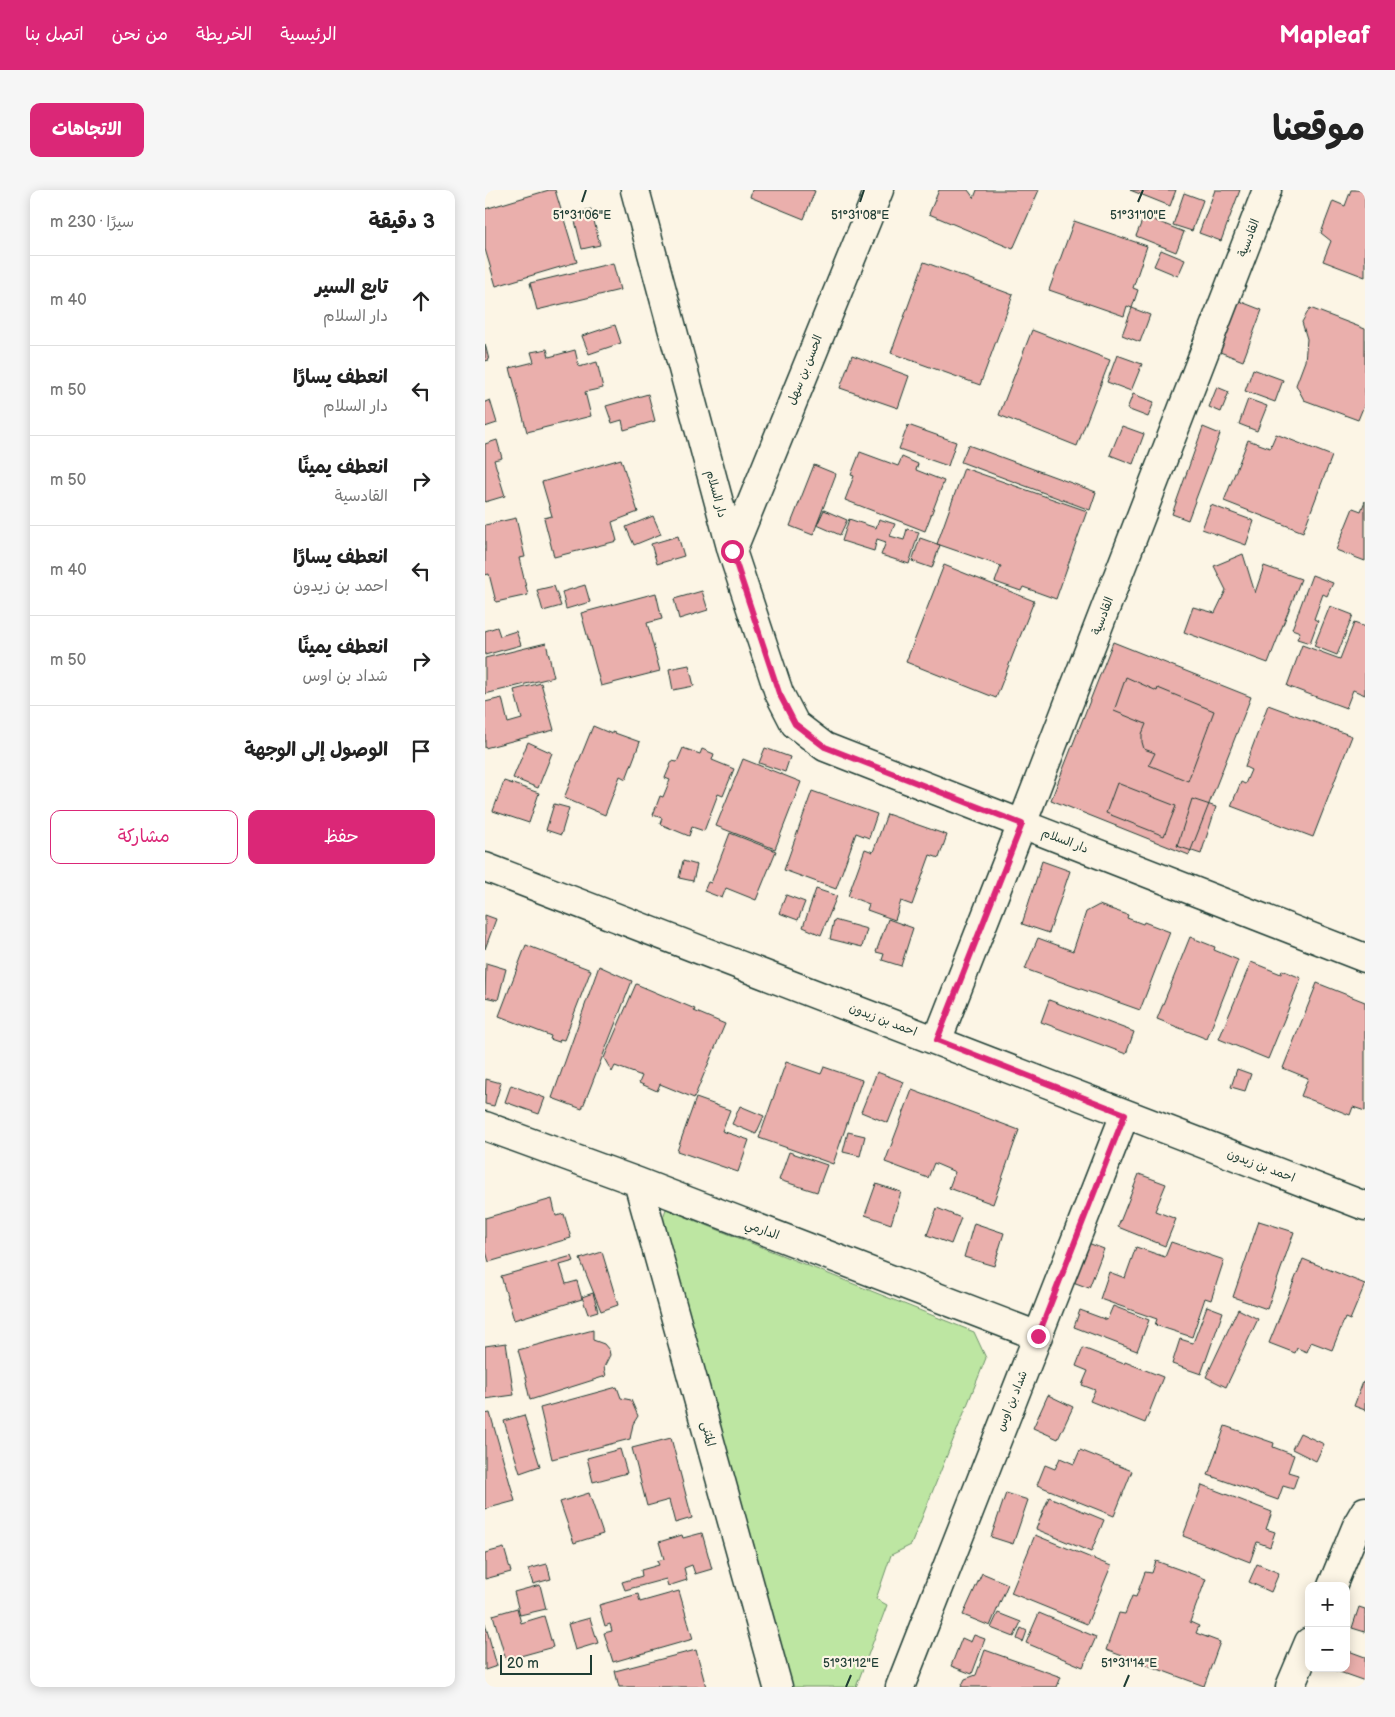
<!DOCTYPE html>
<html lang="ar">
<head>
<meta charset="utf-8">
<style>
	:root { --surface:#fff; --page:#f6f6f6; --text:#222; --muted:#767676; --line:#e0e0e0; --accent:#db2777 }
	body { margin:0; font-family:"Balsamiq Sans","Playpen Sans Arabic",sans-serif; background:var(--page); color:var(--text); direction:rtl }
	.controls { position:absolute; right:15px; bottom:15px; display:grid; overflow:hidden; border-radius:10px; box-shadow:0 2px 12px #0003 }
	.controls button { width:45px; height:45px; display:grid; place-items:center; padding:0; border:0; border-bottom:1px solid var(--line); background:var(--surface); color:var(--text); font:25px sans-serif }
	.scale { position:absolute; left:15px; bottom:12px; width:92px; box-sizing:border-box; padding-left:5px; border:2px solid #1f3d34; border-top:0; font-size:14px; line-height:18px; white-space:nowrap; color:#1f3d34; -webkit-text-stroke:4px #fcf5e5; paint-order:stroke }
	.stop { position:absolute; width:15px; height:15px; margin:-11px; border:4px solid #db2777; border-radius:50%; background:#fff }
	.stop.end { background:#db2777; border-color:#fff; box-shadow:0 1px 5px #0008 }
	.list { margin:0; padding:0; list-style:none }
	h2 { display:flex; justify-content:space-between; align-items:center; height:65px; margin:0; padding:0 20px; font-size:21px }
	h2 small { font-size:16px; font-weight:400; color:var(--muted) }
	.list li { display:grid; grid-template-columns:32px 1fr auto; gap:15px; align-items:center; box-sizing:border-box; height:90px; padding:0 20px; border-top:1px solid var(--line) }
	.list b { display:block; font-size:19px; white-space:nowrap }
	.list p { margin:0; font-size:16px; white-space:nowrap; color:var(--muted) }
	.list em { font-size:16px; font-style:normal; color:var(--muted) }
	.actions { display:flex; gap:10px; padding:15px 20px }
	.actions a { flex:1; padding:11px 0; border:1px solid var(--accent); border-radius:10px; text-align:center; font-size:18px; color:var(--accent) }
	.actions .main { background:var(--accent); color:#fff }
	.icon { flex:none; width:28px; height:28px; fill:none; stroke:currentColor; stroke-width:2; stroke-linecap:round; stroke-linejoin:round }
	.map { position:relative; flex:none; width:880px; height:1497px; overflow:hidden; direction:ltr; border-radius:10px }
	header { display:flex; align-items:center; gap:30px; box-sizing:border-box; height:70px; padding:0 25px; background:var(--accent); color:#fff }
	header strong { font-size:24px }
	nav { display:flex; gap:28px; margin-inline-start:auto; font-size:18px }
	.intro { display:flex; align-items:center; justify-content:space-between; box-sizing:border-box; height:120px; padding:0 30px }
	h1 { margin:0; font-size:35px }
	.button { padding:12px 22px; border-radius:10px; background:var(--accent); color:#fff; font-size:18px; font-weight:700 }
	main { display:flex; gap:30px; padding:0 30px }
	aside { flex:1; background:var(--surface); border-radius:10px; box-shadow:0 2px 12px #0003 }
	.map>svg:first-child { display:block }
</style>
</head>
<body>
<header>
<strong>Mapleaf</strong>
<nav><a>الرئيسية</a><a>الخريطة</a><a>من نحن</a><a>اتصل بنا</a></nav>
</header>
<div class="intro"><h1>موقعنا</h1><a class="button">الاتجاهات</a></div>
<main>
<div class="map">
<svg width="880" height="1497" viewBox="0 0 880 1497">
	<rect width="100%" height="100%" fill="#fcf5e5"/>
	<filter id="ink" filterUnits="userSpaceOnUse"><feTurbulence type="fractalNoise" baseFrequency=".02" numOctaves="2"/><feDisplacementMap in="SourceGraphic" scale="10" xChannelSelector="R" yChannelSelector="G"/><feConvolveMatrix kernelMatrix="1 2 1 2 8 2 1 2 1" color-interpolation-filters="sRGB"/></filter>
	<g filter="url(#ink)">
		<!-- green -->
		<path fill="#bde6a2" stroke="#6e926b" d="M 181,1019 L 489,1142 L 501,1168 L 426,1355 L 406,1365 L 391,1409 L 402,1415 L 371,1497 L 294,1497 L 174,1039 Z"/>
		<!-- building -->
		<path fill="#eaafac" stroke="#1f3d34" d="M 64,0 L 70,0 L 92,72 L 11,96 L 0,59 L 0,19 Z
			M 267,0 L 327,0 L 330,1 L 319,29 L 265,7 Z
			M 454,0 L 483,0 L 489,8 L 492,0 L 554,0 L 528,59 L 444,24 Z
			M 645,0 L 691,0 L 685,16 Z
			M 730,0 L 755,0 L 736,51 L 714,43 Z
			M 866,0 L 880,0 L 880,87 L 838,71 L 846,51 L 836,43 L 848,11 L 860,16 Z
			M 699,3 L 718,10 L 707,41 L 688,35 Z
			M 106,19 L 115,55 L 97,59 L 88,23 Z
			M 659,26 L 699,42 L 691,62 L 651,46 Z
			M 589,31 L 662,56 L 648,98 L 653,100 L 647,118 L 642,116 L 639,126 L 564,100 Z
			M 676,60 L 700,70 L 693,86 L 669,76 Z
			M 439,72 L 528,105 L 495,195 L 406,163 Z
			M 128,73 L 135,100 L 52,120 L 45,93 Z
			M 754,111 L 777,120 L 758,171 L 735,162 Z
			M 647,118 L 665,125 L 655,152 L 637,145 Z
			M 825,118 L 880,139 L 880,213 L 873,230 L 819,210 L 811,195 L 820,171 L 822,149 L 817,132 Z
			M 130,135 L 136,153 L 104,164 L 97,146 Z
			M 547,140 L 625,170 L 592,256 L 514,225 Z
			M 0,154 L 4,170 L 0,171 Z
			M 62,159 L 64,167 L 90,160 L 94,177 L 112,172 L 118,198 L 100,202 L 106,226 L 42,242 L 25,178 L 49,172 L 46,162 Z
			M 367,165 L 424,186 L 413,218 L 355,198 Z
			M 632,165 L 657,174 L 646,201 L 622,192 Z
			M 768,179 L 798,190 L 790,212 L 760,201 Z
			M 732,197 L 744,202 L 736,222 L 724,217 Z
			M 163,204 L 170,231 L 139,240 L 137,230 L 127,233 L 121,216 Z
			M 648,204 L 669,212 L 663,227 L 642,219 Z
			M 763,209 L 782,216 L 772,241 L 754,234 Z
			M 5,210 L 12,233 L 0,237 L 0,212 Z
			M 423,235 L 471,252 L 463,276 L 414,259 Z
			M 637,236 L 659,244 L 648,274 L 625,265 Z
			M 718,237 L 735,244 L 703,330 L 687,324 Z
			M 791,244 L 847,266 L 818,342 L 739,311 L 763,250 L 785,258 Z
			M 12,250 L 17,268 L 9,270 L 20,306 L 0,312 L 0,254 Z
			M 483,255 L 611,302 L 605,320 L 476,272 Z
			M 375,262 L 413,276 L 417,267 L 433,274 L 431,280 L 459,291 L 440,341 L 360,310 L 369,286 L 366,285 Z
			M 136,269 L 153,322 L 127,332 L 132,351 L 69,367 L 59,328 L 67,326 L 57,292 Z
			M 329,275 L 351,284 L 328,345 L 305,336 Z
			M 479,278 L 602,321 L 571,409 L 538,397 L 536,401 L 510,392 L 516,376 L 452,354 Z
			M 880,311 L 880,371 L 851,360 L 868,318 L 876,321 Z
			M 726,315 L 769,331 L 761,355 L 717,339 Z
			M 339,320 L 362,330 L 355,345 L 332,335 Z
			M 168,326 L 176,344 L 149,355 L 141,337 Z
			M 31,328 L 40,367 L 34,368 L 43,405 L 11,412 L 4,384 L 0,385 L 0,335 Z
			M 364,329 L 391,338 L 394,329 L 410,334 L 405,346 L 419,350 L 422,339 L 434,342 L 424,374 L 396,365 L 401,352 L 392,349 L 389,361 L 357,351 Z
			M 193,346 L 199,366 L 172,374 L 166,354 Z
			M 435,348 L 455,355 L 447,378 L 427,371 Z
			M 758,364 L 770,403 L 779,376 L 816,389 L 783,473 L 699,442 L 708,417 L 730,423 L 741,400 L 729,376 Z
			M 459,375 L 549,411 L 511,508 L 421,472 Z
			M 827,385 L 848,393 L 842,406 L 838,404 L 829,429 L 833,431 L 825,453 L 812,449 L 815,442 L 807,439 Z
			M 100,395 L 105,412 L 81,419 L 77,402 Z
			M 69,396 L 76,416 L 58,421 L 52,400 Z
			M 217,401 L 223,420 L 194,429 L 189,409 Z
			M 171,403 L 177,429 L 162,433 L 175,481 L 116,496 L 96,423 Z
			M 845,416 L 868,425 L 852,465 L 829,456 Z
			M 869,433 L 880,437 L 880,505 L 868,500 L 861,518 L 802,496 L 817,455 L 855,469 Z
			M 12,437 L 15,446 L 31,441 L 36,455 L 0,465 L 0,441 Z
			M 628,452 L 766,507 L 704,665 L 566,610 Z
			M 61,453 L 69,487 L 0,504 L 0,468 Z
			M 204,475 L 209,496 L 188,500 L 184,479 Z
			M 641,487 L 672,501 L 673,498 L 729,521 L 703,591 L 664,575 L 670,563 L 659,559 L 657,552 L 657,544 L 661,534 L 629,521 Z
			M 56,493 L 69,540 L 0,558 L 0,512 L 17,508 L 23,533 L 37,529 L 29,500 Z
			M 783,515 L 867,546 L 828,647 L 746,616 L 756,592 L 760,594 L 766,580 L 760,577 Z
			M 108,536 L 127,544 L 127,542 L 155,552 L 141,589 L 135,586 L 120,625 L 79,608 Z
			M 43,552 L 67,563 L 53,598 L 28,588 Z
			M 198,558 L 215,564 L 217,559 L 229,564 L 227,570 L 249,579 L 238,606 L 233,604 L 219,641 L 207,637 L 204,646 L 175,634 L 177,628 L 168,625 L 175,606 L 178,607 L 185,590 L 180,588 L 187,571 L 192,572 Z
			M 280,558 L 305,567 L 300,582 L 274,573 Z
			M 258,569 L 316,592 L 290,659 L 231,636 Z
			M 19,591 L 54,603 L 44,633 L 8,621 Z
			M 632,593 L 691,616 L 679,646 L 621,623 Z
			M 327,601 L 392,624 L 384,648 L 371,643 L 351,699 L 299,680 Z
			M 707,609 L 731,617 L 716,664 L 692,656 Z
			M 69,614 L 84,618 L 76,645 L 61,640 Z
			M 402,624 L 462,645 L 454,668 L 445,665 L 427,715 L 416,711 L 410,730 L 382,720 L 384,714 L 363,706 L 380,659 L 388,662 Z
			M 245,643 L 291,661 L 271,710 L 241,698 L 237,708 L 219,701 L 223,692 L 226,693 Z
			M 198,671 L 212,675 L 208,691 L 194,688 Z
			M 557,671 L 585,681 L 564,743 L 537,734 Z
			M 331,699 L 352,706 L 336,745 L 318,737 Z
			M 301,705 L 320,712 L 313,730 L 294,723 Z
			M 614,715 L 643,725 L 642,728 L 658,734 L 659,732 L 685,742 L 655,820 L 540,779 L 553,748 L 588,761 L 601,722 Z
			M 0,725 L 11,729 L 0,759 Z
			M 403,729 L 428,738 L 416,776 L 397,770 L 399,764 L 391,762 Z
			M 349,730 L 382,739 L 377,757 L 345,749 Z
			M 705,747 L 730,757 L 729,760 L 753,770 L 722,849 L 672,829 Z
			M 41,755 L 106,780 L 79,850 L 75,849 L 74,852 L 65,849 L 66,846 L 14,826 Z
			M 766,772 L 796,784 L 797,780 L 816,788 L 783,869 L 734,849 Z
			M 1,773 L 21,779 L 13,810 L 0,807 Z
			M 114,776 L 147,791 L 97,919 L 67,908 Z
			M 832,793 L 880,812 L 880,921 L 868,917 L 865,925 L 816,906 L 823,888 L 798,878 Z
			M 151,794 L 210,819 L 209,821 L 240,834 L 209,908 L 175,894 L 172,901 L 154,893 L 157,886 L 130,876 L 127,882 L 119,868 Z
			M 564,810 L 649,842 L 641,864 L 556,832 Z
			M 301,872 L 336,884 L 339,877 L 377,890 L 348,974 L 274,948 Z
			M 752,879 L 766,884 L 760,901 L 746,897 Z
			M 392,882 L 419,892 L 403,933 L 376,922 Z
			M 1,889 L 16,893 L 9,916 L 0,914 Z
			M 26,895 L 60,908 L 54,924 L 20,912 Z
			M 427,900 L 534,940 L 508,1014 L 464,998 L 470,982 L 449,973 L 443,988 L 400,972 Z
			M 211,908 L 245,920 L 237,941 L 264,950 L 253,982 L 192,961 Z
			M 255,916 L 279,926 L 271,944 L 247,934 Z
			M 363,942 L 380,946 L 375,966 L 358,962 Z
			M 304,962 L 342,975 L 332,1002 L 294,990 Z
			M 654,984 L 681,994 L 670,1021 L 691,1029 L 680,1056 L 633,1037 Z
			M 391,994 L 416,1002 L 406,1034 L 380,1025 Z
			M 67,1009 L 71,1026 L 79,1024 L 86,1048 L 4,1072 L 0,1058 L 0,1028 Z
			M 452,1018 L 476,1028 L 466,1054 L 442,1045 Z
			M 774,1031 L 809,1042 L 782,1119 L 748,1107 Z
			M 489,1033 L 519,1043 L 509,1076 L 479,1067 Z
			M 595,1050 L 619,1059 L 604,1098 L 580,1089 Z
			M 686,1052 L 739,1070 L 726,1110 L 720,1108 L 707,1147 L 670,1135 L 672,1129 L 615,1109 L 624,1082 L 640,1088 L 651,1057 L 680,1067 Z
			M 117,1062 L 133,1115 L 116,1121 L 95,1069 Z
			M 87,1066 L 89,1071 L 75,1075 L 81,1094 L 92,1091 L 97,1109 L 29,1130 L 16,1086 Z
			M 818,1069 L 880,1094 L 865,1130 L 860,1128 L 847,1160 L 826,1152 L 822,1162 L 812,1158 L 810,1163 L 784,1153 Z
			M 108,1103 L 113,1121 L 103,1124 L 97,1107 Z
			M 628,1116 L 664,1130 L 652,1161 L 589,1137 L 595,1120 L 622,1130 Z
			M 722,1116 L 738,1122 L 716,1184 L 687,1174 L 695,1149 L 708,1153 Z
			M 753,1119 L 773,1129 L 741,1197 L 721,1187 Z
			M 108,1140 L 108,1150 L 119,1154 L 124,1160 L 125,1165 L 119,1177 L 121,1186 L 45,1210 L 41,1192 L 42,1191 L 33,1160 Z
			M 21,1153 L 29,1205 L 0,1209 L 0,1156 Z
			M 598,1158 L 639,1174 L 640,1172 L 678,1187 L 660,1233 L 605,1211 L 610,1200 L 597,1195 L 603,1181 L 591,1176 Z
			M 878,1192 L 880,1193 L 880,1220 L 869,1216 Z
			M 132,1197 L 136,1208 L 146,1210 L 153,1226 L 148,1234 L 145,1249 L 67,1269 L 55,1218 Z
			M 563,1205 L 588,1217 L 573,1249 L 548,1238 Z
			M 5,1223 L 30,1311 L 0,1319 L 0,1224 Z
			M 39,1225 L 55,1276 L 35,1283 L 19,1231 Z
			M 740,1236 L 789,1253 L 788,1257 L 809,1265 L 803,1282 L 813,1285 L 808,1299 L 798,1296 L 793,1310 L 723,1285 Z
			M 815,1243 L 839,1254 L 831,1271 L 807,1259 Z
			M 186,1248 L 207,1328 L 190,1333 L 184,1310 L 162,1316 L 147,1258 Z
			M 135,1259 L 142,1283 L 108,1292 L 102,1268 Z
			M 595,1260 L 647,1281 L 629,1326 L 552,1295 L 560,1275 L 570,1279 L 575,1268 L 589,1274 Z
			M 717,1295 L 787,1322 L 781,1339 L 790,1342 L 785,1357 L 772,1352 L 765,1372 L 698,1346 Z
			M 104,1303 L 118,1344 L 89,1353 L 75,1312 Z
			M 521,1303 L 543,1310 L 528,1354 L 506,1347 Z
			M 564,1307 L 619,1330 L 606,1362 L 551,1339 Z
			M 217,1343 L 227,1379 L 210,1384 L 207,1375 L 199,1378 L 202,1390 L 183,1396 L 181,1389 L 140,1400 L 137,1392 L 157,1386 L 156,1380 L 174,1375 L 172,1371 L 179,1369 L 174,1352 L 197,1345 L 198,1348 Z
			M 550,1345 L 626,1376 L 602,1434 L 526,1403 Z
			M 19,1358 L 26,1382 L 0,1389 L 0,1363 Z
			M 671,1371 L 721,1389 L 705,1432 L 714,1436 L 711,1443 L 735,1452 L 719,1496 L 621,1460 L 634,1423 L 640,1424 L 647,1406 L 651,1407 L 660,1382 L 667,1383 Z
			M 62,1374 L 66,1389 L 48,1394 L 43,1379 Z
			M 772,1374 L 794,1383 L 786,1402 L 764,1392 Z
			M 497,1383 L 523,1394 L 505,1436 L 478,1425 Z
			M 55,1395 L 61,1419 L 35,1425 L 29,1402 Z
			M 194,1401 L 208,1449 L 128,1472 L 119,1443 L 127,1441 L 125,1434 L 120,1436 L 114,1415 L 153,1404 L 155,1412 Z
			M 874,1417 L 880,1419 L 880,1442 L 867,1438 Z
			M 32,1418 L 36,1433 L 59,1426 L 68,1457 L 21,1470 L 8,1425 Z
			M 513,1423 L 536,1432 L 529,1447 L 506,1438 Z
			M 554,1423 L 611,1447 L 598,1477 L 541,1453 Z
			M 105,1428 L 113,1453 L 90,1460 L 83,1434 Z
			M 0,1433 L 12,1476 L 0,1480 Z
			M 536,1438 L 542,1441 L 538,1452 L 532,1449 Z
			M 489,1445 L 500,1449 L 487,1484 L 466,1476 L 477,1448 L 486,1452 Z
			M 211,1460 L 221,1497 L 134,1497 L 130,1481 Z
			M 500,1460 L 576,1487 L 572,1497 L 476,1497 L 480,1489 L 491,1485 Z
			M 861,1460 L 880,1467 L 880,1491 L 846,1479 L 861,1478 Z"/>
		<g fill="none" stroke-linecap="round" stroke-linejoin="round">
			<defs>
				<path id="minor" d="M 150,0 L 247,361 L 294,503 L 310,534 L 340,557 L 880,768
					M 247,361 L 394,0
					M 0,677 L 880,1016
					M 452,851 L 537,634 L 782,0
					M 0,936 L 153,992 L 553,1146
					M 153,992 L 293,1497
					M 847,1396 L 873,1333 L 880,1321
					M 415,1497 L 640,924
					M 805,1497 L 824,1452"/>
			</defs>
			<!-- minor casing -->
			<use href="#minor" stroke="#1f3d34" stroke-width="31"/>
			<!-- minor -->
			<use href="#minor" stroke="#fcf5e5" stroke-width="28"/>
		</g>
	</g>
	<g fill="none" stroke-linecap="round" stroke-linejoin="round" filter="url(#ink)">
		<!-- route -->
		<path stroke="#db2777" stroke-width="6" d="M 247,361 L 294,503 L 310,534 L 340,557 L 537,634 L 452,850 L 640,924 L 553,1146"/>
	</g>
	<!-- ticks -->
	<path fill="none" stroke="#1f3d34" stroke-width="2" d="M 97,12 L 101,0M 375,12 L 379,0M 653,12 L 658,0M 361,1497 L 366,1485M 639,1497 L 644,1485"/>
	<g text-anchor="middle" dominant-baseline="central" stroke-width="4.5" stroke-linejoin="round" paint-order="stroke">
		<!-- street labels -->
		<g font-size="12" fill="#1f3d34" stroke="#fcf5e5">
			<text transform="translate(764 48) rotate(-69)">القادسية</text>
			<text transform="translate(320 180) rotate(-68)">الحسن بن سهل</text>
			<text transform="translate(231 304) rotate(75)">دار السلام</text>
			<text transform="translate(618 426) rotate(-69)">القادسية</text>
			<text transform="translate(580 651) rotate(21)">دار السلام</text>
			<text transform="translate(398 830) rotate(21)">احمد بن زيدون</text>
			<text transform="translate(776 976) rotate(21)">احمد بن زيدون</text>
			<text transform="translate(277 1040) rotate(21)">الدارمي</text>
			<text transform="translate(527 1211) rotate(-68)">شداد بن اوس</text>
			<text transform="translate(223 1244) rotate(75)">المثنى</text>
		</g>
	</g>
	<g font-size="12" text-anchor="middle" fill="#1f3d34" stroke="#fcf5e5" stroke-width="4.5" stroke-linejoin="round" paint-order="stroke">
		<text x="97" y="29">51°31'06"E</text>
		<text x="375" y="29">51°31'08"E</text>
		<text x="653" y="29">51°31'10"E</text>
		<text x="366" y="1477">51°31'12"E</text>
		<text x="644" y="1477">51°31'14"E</text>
	</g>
</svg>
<div class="controls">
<button>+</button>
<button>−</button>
</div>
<div class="scale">20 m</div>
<div class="stop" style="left:247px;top:361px"></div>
<div class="stop end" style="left:553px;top:1146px"></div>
</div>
<aside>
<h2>3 دقيقة<small>سيرًا · 230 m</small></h2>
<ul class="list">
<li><svg class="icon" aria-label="ahead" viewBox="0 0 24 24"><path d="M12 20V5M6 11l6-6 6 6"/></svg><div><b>تابع السير</b><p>دار السلام</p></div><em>40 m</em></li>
<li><svg class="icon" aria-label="left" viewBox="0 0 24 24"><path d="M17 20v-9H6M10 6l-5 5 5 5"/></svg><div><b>انعطف يسارًا</b><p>دار السلام</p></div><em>50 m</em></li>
<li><svg class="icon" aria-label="right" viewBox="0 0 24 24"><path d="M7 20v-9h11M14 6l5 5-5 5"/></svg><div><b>انعطف يمينًا</b><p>القادسية</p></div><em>50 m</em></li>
<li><svg class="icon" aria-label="left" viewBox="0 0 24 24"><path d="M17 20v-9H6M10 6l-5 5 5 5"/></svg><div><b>انعطف يسارًا</b><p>احمد بن زيدون</p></div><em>40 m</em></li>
<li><svg class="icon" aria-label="right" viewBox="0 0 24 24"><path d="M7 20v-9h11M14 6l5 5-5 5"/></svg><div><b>انعطف يمينًا</b><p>شداد بن اوس</p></div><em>50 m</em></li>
<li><svg class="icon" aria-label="arrive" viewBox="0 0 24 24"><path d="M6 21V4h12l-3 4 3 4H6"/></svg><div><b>الوصول إلى الوجهة</b></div></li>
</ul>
<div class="actions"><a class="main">حفظ</a><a>مشاركة</a></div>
</aside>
</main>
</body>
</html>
